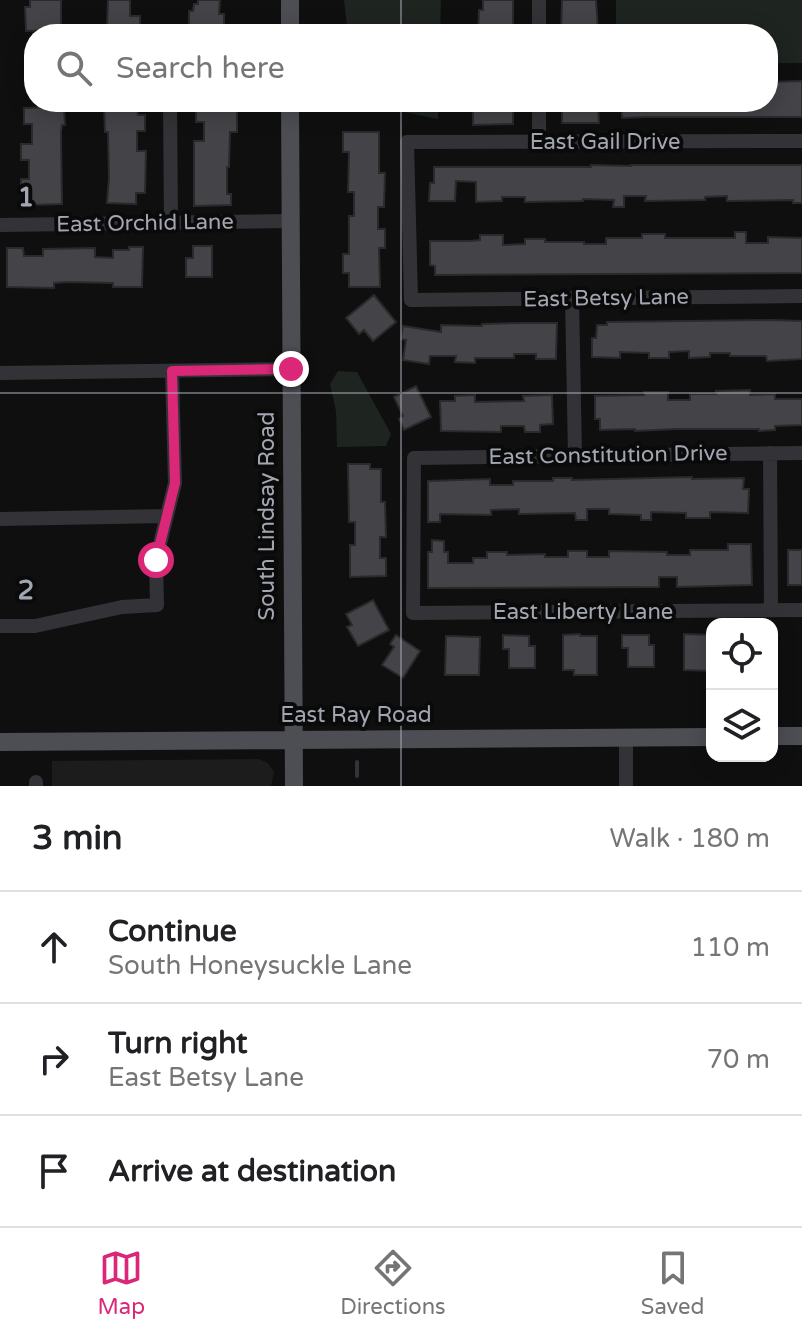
<!DOCTYPE html>
<html lang="en">
<head>
<meta charset="utf-8">
<style>
	:root { --surface:#fff; --page:#f6f6f6; --text:#202124; --muted:#757577; --line:#e0e0e0; --accent:#db2777 }
	body { margin:0; font-family:"Varela Round",sans-serif; background:var(--page); color:var(--text) }
	.controls { position:absolute; right:24px; bottom:24px; display:grid; overflow:hidden; border-radius:16px; box-shadow:0 4px 20px #0003 }
	.controls button { width:72px; height:72px; display:grid; place-items:center; padding:0; border:0; border-bottom:2px solid var(--line); background:var(--surface); color:var(--text); font:40px sans-serif }
	.stop { position:absolute; width:24px; height:24px; margin:-18px; border:6px solid #db2777; border-radius:50%; background:#fff }
	.stop.end { background:#db2777; border-color:#fff; box-shadow:0 2px 8px #0008 }
	.list { margin:0; padding:0; list-style:none }
	h2 { display:flex; justify-content:space-between; align-items:center; height:104px; margin:0; padding:0 32px; font-size:34px }
	h2 small { font-size:26px; font-weight:400; color:var(--muted) }
	.list li { display:grid; grid-template-columns:52px 1fr auto; gap:24px; align-items:center; box-sizing:border-box; height:112px; padding:0 32px; border-top:2px solid var(--line) }
	.list b { display:block; font-size:30px; white-space:nowrap }
	.list p { margin:0; font-size:26px; white-space:nowrap; color:var(--muted) }
	.list em { font-size:26px; font-style:normal; color:var(--muted) }
	.icon { flex:none; width:44px; height:44px; fill:none; stroke:currentColor; stroke-width:2; stroke-linecap:round; stroke-linejoin:round }
	.map { position:relative; flex:none; width:802px; height:786px; overflow:hidden }
	.search { position:absolute; background:var(--surface); box-shadow:0 4px 20px #0003; left:24px; right:24px; top:24px; height:88px; display:flex; align-items:center; gap:20px; box-sizing:border-box; padding:0 28px; border-radius:32px; color:var(--muted); font-size:30px }
	.sheet { height:440px; background:var(--surface) }
	nav { display:flex; justify-content:space-around; align-items:center; box-sizing:border-box; height:112px; border-top:2px solid var(--line); background:var(--surface); font-size:22px; color:var(--muted) }
	nav a { display:grid; justify-items:center; gap:4px }
	nav .on { color:var(--accent) }
	.map>svg:first-child { display:block }
</style>
</head>
<body>
<div class="map">
<svg width="802" height="786" viewBox="0 0 802 786">
	<rect width="100%" height="100%" fill="#0f0f10"/>
	<!-- built -->
	<path fill="#1c1c1d" d="M 259,759 L 268,763 L 274,772 L 271,786 L 52,786 L 52,761 Z"/>
	<!-- green -->
	<path fill="#1e241f" d="M 344,0 L 441,0 L 440,34 L 348,34 Z
		M 616,0 L 802,0 L 802,63 L 768,63 L 768,34 L 616,34 Z
		M 356,102 L 438,102 L 438,119 Z
		M 338,371 L 357,372 L 391,434 L 386,446 L 337,447 L 336,411 L 330,384 Z"/>
	<g fill="none" stroke-linecap="round" stroke-linejoin="round">
		<!-- stream -->
		<path stroke="#2f353b" stroke-width="4" d="M 357,762 L 357,776"/>
	</g>
	<!-- building -->
	<path fill="#444448" stroke="#2a2a2c" stroke-width="2" d="M 30,0 L 61,0 L 61,30 L 26,31 L 25,7 L 30,7 Z
		M 108,0 L 130,0 L 130,16 L 140,16 L 140,29 L 107,28 Z
		M 198,0 L 220,0 L 219,14 L 224,14 L 224,29 L 189,28 L 189,11 L 193,11 L 194,4 L 198,4 Z
		M 483,0 L 513,0 L 513,34 L 478,34 L 479,10 L 483,10 Z
		M 562,0 L 596,0 L 598,30 L 592,30 L 592,34 L 561,34 Z
		M 802,81 L 802,117 L 648,117 L 622,118 L 621,105 L 627,105 L 627,102 L 768,102 L 768,82 Z
		M 473,102 L 513,102 L 513,124 L 473,125 Z
		M 562,102 L 598,103 L 599,123 L 562,123 Z
		M 137,105 L 138,115 L 145,115 L 145,131 L 137,131 L 137,151 L 146,151 L 145,193 L 136,193 L 136,204 L 107,203 L 109,178 L 108,132 L 105,132 L 104,106 Z
		M 237,105 L 237,132 L 230,132 L 229,167 L 227,167 L 227,194 L 231,194 L 231,205 L 194,206 L 194,141 L 204,141 L 204,122 L 196,122 L 196,106 Z
		M 64,107 L 65,125 L 62,125 L 61,133 L 62,204 L 29,205 L 29,195 L 21,195 L 21,179 L 29,179 L 29,160 L 21,160 L 21,144 L 32,144 L 32,124 L 24,124 L 24,108 Z
		M 343,132 L 379,132 L 379,173 L 385,173 L 384,207 L 378,207 L 378,229 L 385,229 L 385,248 L 379,248 L 380,287 L 349,287 L 349,273 L 343,273 L 343,254 L 349,254 L 349,216 L 354,216 L 354,192 L 348,192 L 349,152 L 343,152 Z
		M 591,165 L 631,166 L 631,165 L 802,165 L 802,203 L 793,203 L 793,200 L 727,201 L 727,196 L 705,197 L 705,200 L 645,201 L 646,196 L 624,196 L 624,207 L 613,207 L 614,200 L 583,199 L 583,201 L 525,202 L 525,197 L 502,197 L 502,201 L 476,202 L 476,182 L 456,181 L 455,201 L 429,201 L 430,183 L 434,183 L 434,167 L 591,167 Z
		M 735,232 L 746,232 L 746,243 L 768,243 L 768,237 L 802,238 L 802,273 L 435,275 L 435,266 L 430,265 L 430,241 L 470,241 L 480,240 L 480,235 L 503,235 L 503,245 L 525,244 L 525,239 L 545,239 L 545,242 L 584,242 L 584,244 L 606,244 L 606,238 L 642,238 L 642,234 L 665,234 L 665,238 L 735,238 Z
		M 193,246 L 212,246 L 212,277 L 186,277 L 186,258 L 193,258 Z
		M 129,247 L 143,247 L 142,287 L 113,287 L 113,283 L 67,282 L 54,283 L 54,288 L 7,287 L 7,248 L 23,248 L 24,256 L 43,256 L 43,249 L 95,248 L 95,257 L 113,258 L 113,250 L 129,250 Z
		M 374,295 L 396,322 L 373,341 L 364,330 L 359,334 L 346,318 Z
		M 774,320 L 802,321 L 802,359 L 767,361 L 766,356 L 730,356 L 730,353 L 710,353 L 710,357 L 689,358 L 689,351 L 669,352 L 669,358 L 649,358 L 649,353 L 620,352 L 620,358 L 592,357 L 592,338 L 596,338 L 597,325 L 607,325 L 607,322 Z
		M 522,323 L 557,323 L 556,359 L 536,359 L 536,354 L 514,354 L 514,358 L 475,358 L 475,363 L 455,362 L 456,356 L 430,356 L 429,364 L 403,360 L 406,340 L 401,339 L 403,326 L 441,332 L 441,325 L 482,326 L 482,324 Z
		M 416,386 L 431,417 L 404,430 L 399,419 L 403,416 L 394,397 Z
		M 750,390 L 750,395 L 775,394 L 775,399 L 802,399 L 802,425 L 775,426 L 775,430 L 759,431 L 759,429 L 676,429 L 635,431 L 635,429 L 600,430 L 600,419 L 595,419 L 595,396 L 644,395 L 644,392 L 668,392 L 668,400 L 690,400 L 690,394 L 716,394 L 716,391 Z
		M 475,395 L 475,402 L 524,401 L 523,396 L 552,395 L 553,424 L 540,425 L 540,432 L 525,432 L 524,426 L 501,426 L 501,432 L 441,431 L 440,401 L 455,401 L 455,396 Z
		M 348,464 L 370,464 L 370,469 L 381,469 L 381,502 L 385,502 L 386,537 L 380,537 L 380,558 L 386,558 L 386,576 L 350,577 L 350,545 L 355,545 L 355,522 L 349,522 Z
		M 692,477 L 692,479 L 744,478 L 743,489 L 749,489 L 748,513 L 710,512 L 710,518 L 686,518 L 686,513 L 651,512 L 651,520 L 641,520 L 641,515 L 609,514 L 609,509 L 587,509 L 587,520 L 576,520 L 575,513 L 519,514 L 519,509 L 491,510 L 491,515 L 440,514 L 440,522 L 428,522 L 428,481 L 490,479 L 490,485 L 513,485 L 513,481 L 553,481 L 553,478 L 572,478 L 572,480 Z
		M 432,540 L 444,541 L 444,552 L 448,552 L 448,563 L 473,563 L 473,558 L 487,558 L 487,552 L 507,552 L 507,555 L 545,554 L 545,557 L 568,557 L 568,551 L 587,551 L 587,557 L 609,557 L 609,551 L 667,552 L 667,555 L 690,555 L 690,550 L 728,550 L 728,544 L 751,544 L 752,585 L 677,587 L 677,577 L 659,577 L 659,587 L 428,588 L 428,552 L 432,552 Z
		M 788,550 L 802,550 L 802,585 L 788,585 Z
		M 373,600 L 389,630 L 358,646 L 347,627 L 352,625 L 346,614 Z
		M 580,634 L 580,636 L 597,636 L 597,675 L 574,675 L 574,670 L 563,670 L 563,635 Z
		M 684,634 L 712,635 L 712,671 L 684,670 Z
		M 396,635 L 420,651 L 403,678 L 382,665 L 394,647 L 390,644 Z
		M 503,635 L 529,636 L 529,646 L 535,646 L 535,668 L 509,668 L 509,649 L 503,649 Z
		M 622,635 L 649,635 L 649,645 L 654,645 L 654,667 L 628,667 L 628,648 L 622,648 Z
		M 446,636 L 480,637 L 479,675 L 445,675 Z"/>
	<g fill="none" stroke-linecap="round" stroke-linejoin="round">
		<!-- minor -->
		<path stroke="#333337" stroke-width="14" d="M 539,0 L 539,34
			M 170,102 L 171,223
			M 539,102 L 539,142
			M 802,141 L 407,142 L 411,300 L 802,296
			M 0,225 L 291,221
			M 572,298 L 575,455
			M 0,373 L 291,369
			M 770,453 L 771,610
			M 802,453 L 414,458 L 413,613 L 802,610
			M 0,519 L 167,516
			M 0,626 L 35,626 L 122,607 L 157,605 L 156,560 L 175,483 L 172,371
			M 626,737 L 626,786
			M 36,782 L 36,786"/>
		<!-- major -->
		<path stroke="#4d4e54" stroke-width="18" d="M 290,0 L 290,34
			M 290,102 L 294,786
			M 772,736 L 802,736
			M 0,742 L 712,737"/>
	</g>
	<g fill="none" stroke-linecap="round" stroke-linejoin="round">
		<!-- route -->
		<path stroke="#db2777" stroke-width="10" d="M 156,560 L 175,483 L 172,371 L 291,369"/>
	</g>
	<!-- grid -->
	<path fill="none" stroke="#a2a6b0" stroke-width="2" stroke-opacity="0.55" d="M 401,0 L 401,34M 401,102 L 401,786M 0,393 L 802,393"/>
	<g text-anchor="middle" dominant-baseline="central" stroke-width="8" stroke-linejoin="round" paint-order="stroke">
		<!-- street labels -->
		<g font-size="22" fill="#a2a6b0" stroke="#0b0a0b">
			<text x="605" y="142">East Gail Drive</text>
			<text transform="translate(145 223) rotate(-1)">East Orchid Lane</text>
			<text transform="translate(606 298) rotate(-1)">East Betsy Lane</text>
			<text transform="translate(608 455) rotate(-1)">East Constitution Drive</text>
			<text transform="translate(267 516) rotate(-90)">South Lindsay Road</text>
			<text x="583" y="612">East Liberty Lane</text>
			<text x="356" y="715">East Ray Road</text>
		</g>
	</g>
	<g font-size="26" text-anchor="middle" font-weight="bold" fill="#a2a6b0" stroke="#0b0a0b" stroke-width="8" stroke-linejoin="round" paint-order="stroke">
		<text x="26" y="206">1</text>
		<text x="26" y="599">2</text>
	</g>
</svg>
<div class="controls">
<button><svg class="icon" aria-label="locate" viewBox="0 0 24 24"><circle cx="12" cy="12" r="6"/><path d="M12 2v4M12 18v4M2 12h4M18 12h4"/></svg></button>
<button><svg class="icon" aria-label="layers" viewBox="0 0 24 24"><path d="M12 4l9 5-9 5-9-5zM3 14l9 5 9-5"/></svg></button>
</div>
<div class="stop" style="left:156px;top:560px"></div>
<div class="stop end" style="left:291px;top:369px"></div>
<div class="search"><svg class="icon" aria-label="search" viewBox="0 0 24 24"><circle cx="10" cy="10" r="6"/><path d="M15 15l6 6"/></svg>Search here</div>
</div>
<section class="sheet">
<h2>3 min<small>Walk · 180 m</small></h2>
<ul class="list">
<li><svg class="icon" aria-label="ahead" viewBox="0 0 24 24"><path d="M12 20V5M6 11l6-6 6 6"/></svg><div><b>Continue</b><p>South Honeysuckle Lane</p></div><em>110 m</em></li>
<li><svg class="icon" aria-label="right" viewBox="0 0 24 24"><path d="M7 20v-9h11M14 6l5 5-5 5"/></svg><div><b>Turn right</b><p>East Betsy Lane</p></div><em>70 m</em></li>
<li><svg class="icon" aria-label="arrive" viewBox="0 0 24 24"><path d="M6 21V4h12l-3 4 3 4H6"/></svg><div><b>Arrive at destination</b></div></li>
</ul>
</section>
<nav>
<a class="on"><svg class="icon" aria-label="map" viewBox="0 0 24 24"><path d="M3 6l6-2 6 2 6-2v14l-6 2-6-2-6 2zM9 4v14M15 6v14"/></svg>Map</a>
<a><svg class="icon" aria-label="directions" viewBox="0 0 24 24"><path d="M12 3l9 9-9 9-9-9zM9 14v-3h6M13 9l2 2-2 2"/></svg>Directions</a>
<a><svg class="icon" aria-label="saved" viewBox="0 0 24 24"><path d="M7 4h10v16l-5-4-5 4z"/></svg>Saved</a>
</nav>
</body>
</html>
